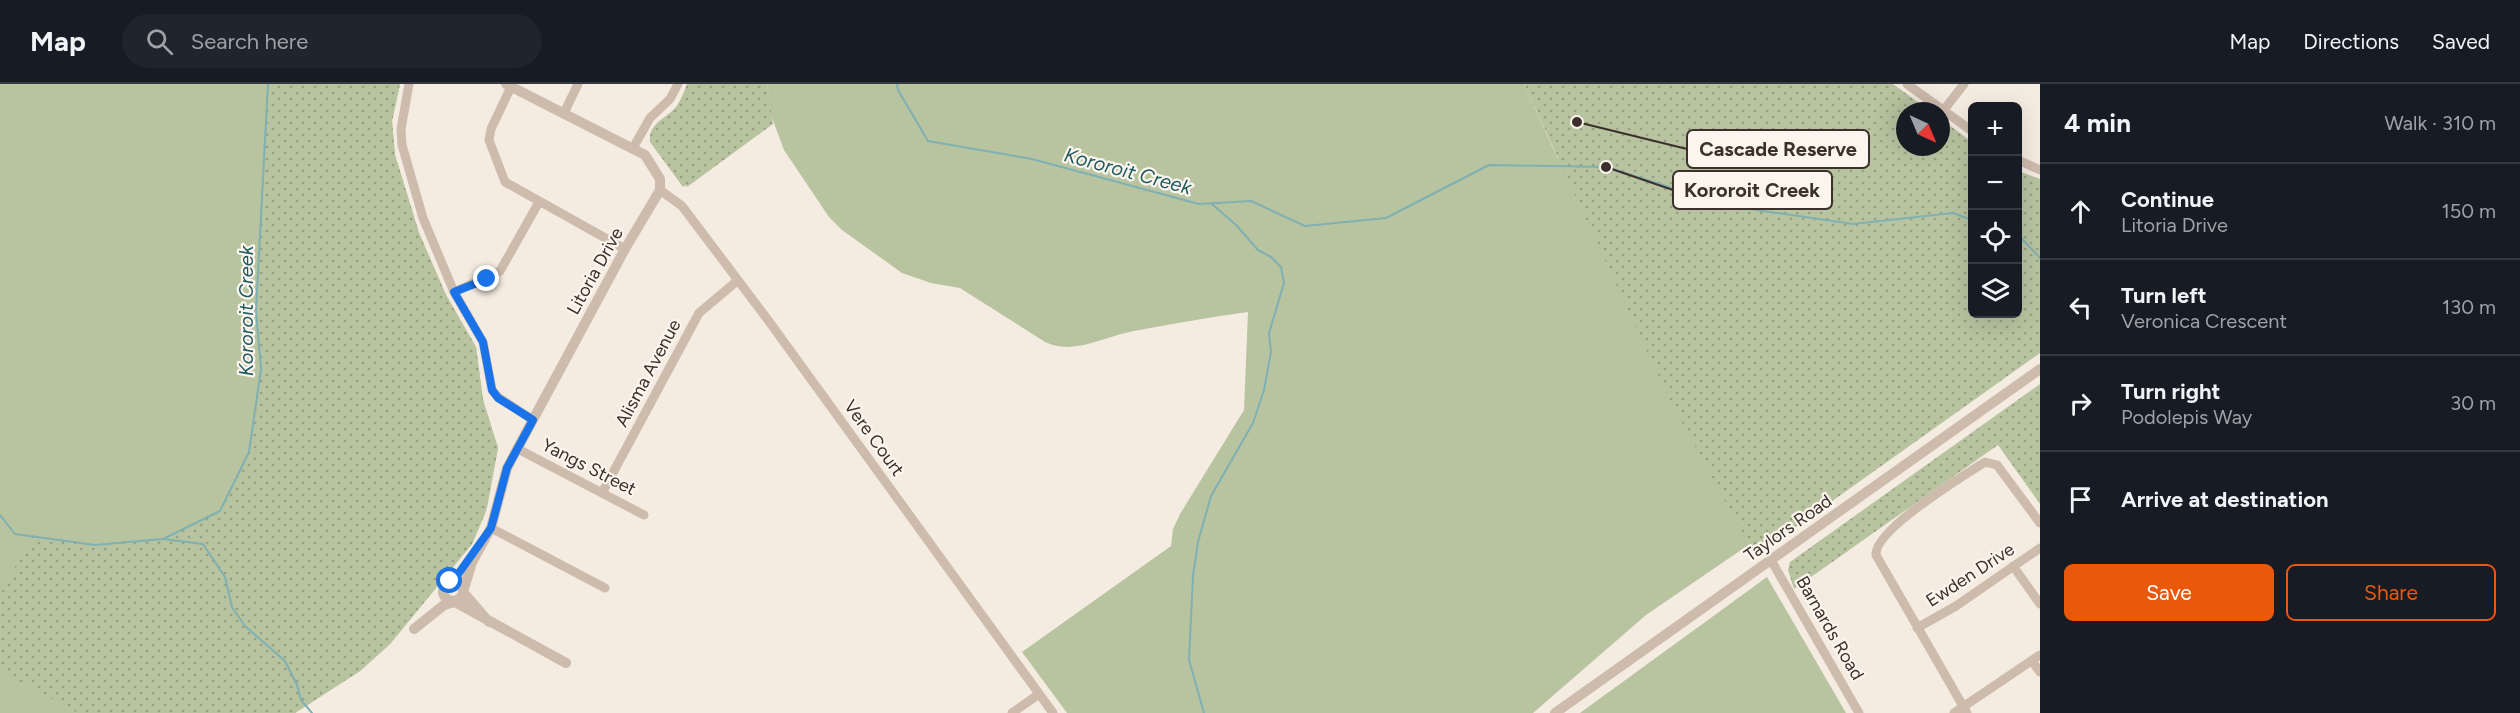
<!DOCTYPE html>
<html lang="en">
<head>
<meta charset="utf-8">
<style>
	:root { --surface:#171b24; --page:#20242c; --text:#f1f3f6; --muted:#9ea1a6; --line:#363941; --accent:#ea580c }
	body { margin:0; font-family:Figtree,sans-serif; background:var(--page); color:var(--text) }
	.controls { position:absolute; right:18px; top:18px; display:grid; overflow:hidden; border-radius:9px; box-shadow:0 6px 24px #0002 }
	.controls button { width:54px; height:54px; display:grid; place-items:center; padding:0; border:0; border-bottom:2px solid var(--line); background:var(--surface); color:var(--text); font:30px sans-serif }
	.compass { position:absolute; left:1896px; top:18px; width:54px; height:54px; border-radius:50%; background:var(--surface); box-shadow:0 6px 24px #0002; rotate:136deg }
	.stop { position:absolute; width:18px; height:18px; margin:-14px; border:4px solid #1a73e8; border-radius:50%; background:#fff }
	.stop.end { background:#1a73e8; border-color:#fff; box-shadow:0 2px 6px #0008 }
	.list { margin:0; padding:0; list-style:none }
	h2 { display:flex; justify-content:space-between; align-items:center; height:78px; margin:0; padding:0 24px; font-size:26px }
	h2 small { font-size:20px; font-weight:400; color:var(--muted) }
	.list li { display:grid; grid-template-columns:39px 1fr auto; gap:18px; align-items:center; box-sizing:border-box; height:96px; padding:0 24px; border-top:2px solid var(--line) }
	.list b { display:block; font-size:22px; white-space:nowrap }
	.list p { margin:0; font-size:20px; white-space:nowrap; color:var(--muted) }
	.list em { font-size:20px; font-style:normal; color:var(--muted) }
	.actions { display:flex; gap:12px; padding:18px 24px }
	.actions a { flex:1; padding:14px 0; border:2px solid var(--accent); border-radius:9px; text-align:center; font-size:21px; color:var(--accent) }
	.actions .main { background:var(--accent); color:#fff }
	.icon { flex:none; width:33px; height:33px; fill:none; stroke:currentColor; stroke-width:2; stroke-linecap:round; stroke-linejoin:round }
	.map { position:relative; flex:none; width:2040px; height:629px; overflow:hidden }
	header { display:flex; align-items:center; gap:36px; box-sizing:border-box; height:84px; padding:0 30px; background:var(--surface); border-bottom:2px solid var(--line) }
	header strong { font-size:28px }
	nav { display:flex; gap:33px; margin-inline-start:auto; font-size:21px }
	.search { width:420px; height:54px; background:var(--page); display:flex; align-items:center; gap:15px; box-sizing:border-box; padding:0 21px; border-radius:33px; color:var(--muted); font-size:22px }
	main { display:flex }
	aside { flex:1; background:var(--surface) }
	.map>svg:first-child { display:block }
</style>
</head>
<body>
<header>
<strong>Map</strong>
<div class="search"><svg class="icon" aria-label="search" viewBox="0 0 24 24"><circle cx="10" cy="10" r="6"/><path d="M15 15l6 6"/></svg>Search here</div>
<nav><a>Map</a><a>Directions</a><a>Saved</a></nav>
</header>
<main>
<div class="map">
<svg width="2040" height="629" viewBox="0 0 2040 629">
	<defs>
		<pattern id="park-dots" width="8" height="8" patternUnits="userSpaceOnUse" patternTransform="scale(1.5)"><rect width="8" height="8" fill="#b8c4a0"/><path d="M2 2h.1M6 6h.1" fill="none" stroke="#97a083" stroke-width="1.8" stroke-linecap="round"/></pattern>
	</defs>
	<rect width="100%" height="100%" fill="#f4ebe1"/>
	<!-- grass -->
	<path fill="#b8c4a0" d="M 0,0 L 400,0 L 392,37 L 395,71 L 419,149 L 446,211 L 476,263 L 483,316 L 498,364 L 485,430 L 472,460 L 390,560 L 360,587 L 295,629 L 0,629 Z
		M 767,0 L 1524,0 L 1558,75 L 1941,63 L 1972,230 L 2040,230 L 1763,451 L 1646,531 L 1533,629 L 1067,629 L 1022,568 L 1171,462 L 1173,445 L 1180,430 L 1244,326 L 1248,228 C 1211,233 1172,240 1134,247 C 1105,252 1074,272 1045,258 L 960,204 L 931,199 L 902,189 L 842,146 L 829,133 L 784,66 L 771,31 Z
		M 1767,493 L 1846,629 L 1580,629 Z"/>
	<!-- park -->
	<path fill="url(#park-dots)" d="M 268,0 L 400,0 L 392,37 L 395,71 L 419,149 L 446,211 L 476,263 L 483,316 L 498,364 L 487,424 L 472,460 L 390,560 L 360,587 L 295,629 L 78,629 L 0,587 L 0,511 L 32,452 L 95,461 L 163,455 L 220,426 L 249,368 L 261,285 L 256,227 Z
		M 687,0 L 767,0 L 773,40 L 687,103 L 686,101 L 683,103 L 650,58 C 648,39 666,35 676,23 C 681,16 684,8 687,0 Z
		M 1524,0 L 1893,0 L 1930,27 L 1905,27 L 1905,63 L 1941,63 L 1941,35 L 1972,58 L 1972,230 L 2018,230 L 2018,87 L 2040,95 L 2040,269 L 1755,472 L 1667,311 Z
		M 2040,300 L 2040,420 L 1998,361 L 1794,505 L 1788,486 L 1790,478 Z"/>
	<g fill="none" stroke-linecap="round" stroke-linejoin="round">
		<!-- stream -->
		<path stroke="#7fb0b2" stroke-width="2" d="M 897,0 L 898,6 L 928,57 L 1032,75 L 1199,120 L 1251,117 L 1305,142 L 1386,134 L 1489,81 L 1606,83 L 1729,122 L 1853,140 L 1953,129 L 1972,136
			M 2018,153 L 2022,155 L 2040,174
			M 0,431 L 15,450 L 95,461 L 163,455 L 220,427 L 249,368 L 261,285 L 256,227 L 268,0
			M 163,455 L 203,460 L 225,493 L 232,523 L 245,542 L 285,577 L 297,601 L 301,616 L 312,629
			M 1204,629 L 1189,576 L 1193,492 L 1198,458 L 1211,412 L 1253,339 L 1264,306 L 1271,268 L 1269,249 L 1284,199 L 1281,183 L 1271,173 L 1258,166 L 1236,141 L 1212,120"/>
		<!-- minor -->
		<path stroke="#cdbbac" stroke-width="9" d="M 409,0 L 401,45 L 402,61 L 423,134 L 454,208 L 483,258 L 492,306 L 498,313 L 533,336
			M 1907,0 L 1972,47
			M 511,3 L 491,45 L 489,56 L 505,98 L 625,165
			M 1943,27 L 1964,0
			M 564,29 L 578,0
			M 633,64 L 650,34 L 670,15 L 678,0
			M 2018,76 L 2040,86
			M 660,106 L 682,122 L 768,236 L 1053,629
			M 454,208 L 500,187 L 539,118
			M 518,365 L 644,431
			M 602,409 L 699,229 L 737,197
			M 491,444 L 605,504
			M 1771,476 L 1859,629
			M 2013,482 L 2040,520
			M 1917,544 L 1956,522 L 2040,464
			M 2032,577 L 2040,588
			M 1012,629 L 1039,610
			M 1954,629 L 2040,571
			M 1967,629 L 1876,471 C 1874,446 1963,392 1985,378 L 1997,381 L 2040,439"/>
		<!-- tertiary -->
		<path stroke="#cdbbac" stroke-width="10" d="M443 507a10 10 0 1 1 20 0a10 10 0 1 1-20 0Z
			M 489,538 L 463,508 L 472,478 L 491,444 L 507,384 L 625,165 L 660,106 L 660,95 L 645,71 L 506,0
			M 414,545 L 444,521 L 455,518 L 566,579
			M 1555,629 L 2040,285"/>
	</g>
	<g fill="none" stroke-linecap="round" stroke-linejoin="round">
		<!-- route -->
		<path stroke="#1a73e8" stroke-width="8" d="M 450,497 L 456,493 L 491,444 L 507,384 L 533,336 L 498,314 L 492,306 L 483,258 L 454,208 L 487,195"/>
	</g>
	<g text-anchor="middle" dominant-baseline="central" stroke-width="4.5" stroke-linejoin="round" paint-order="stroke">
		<!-- street labels -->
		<g font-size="18" fill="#3b302b" stroke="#fbf5ee">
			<text transform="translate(595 187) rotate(-61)">Litoria Drive</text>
			<text transform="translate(648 289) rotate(-62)">Alisma Avenue</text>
			<text transform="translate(874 354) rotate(54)">Vere Court</text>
			<text transform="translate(589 383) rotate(27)">Yangs Street</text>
			<text transform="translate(1788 444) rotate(-35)">Taylors Road</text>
			<text transform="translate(1970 491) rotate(-33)">Ewden Drive</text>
			<text transform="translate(1830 544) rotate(60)">Barnards Road</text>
		</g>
		<!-- water labels -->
		<g font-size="20" font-style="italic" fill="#1f5a5e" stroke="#fbf5ee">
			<text transform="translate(1128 87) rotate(15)">Kororoit Creek</text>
			<text transform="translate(246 227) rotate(-90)">Kororoit Creek</text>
		</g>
	</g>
	<!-- callouts -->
	<path fill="none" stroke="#3b302b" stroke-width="2" d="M1577 38L1687 65M1606 83L1673 106"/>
	<g fill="#3b302b" stroke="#fbf5ee" stroke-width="2">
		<circle cx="1577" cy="38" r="6"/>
		<circle cx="1606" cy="83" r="6"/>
	</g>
	<g fill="#fbf5ee" stroke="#3b302b" stroke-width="2">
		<rect x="1687" y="46" width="182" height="38" rx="6"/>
		<rect x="1673" y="87" width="159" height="38" rx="6"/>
	</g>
	<g font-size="20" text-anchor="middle" font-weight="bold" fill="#3b302b">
		<text x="1778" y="72">Cascade Reserve</text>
		<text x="1752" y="113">Kororoit Creek</text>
	</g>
</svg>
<div class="controls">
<button>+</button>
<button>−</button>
<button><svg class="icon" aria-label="locate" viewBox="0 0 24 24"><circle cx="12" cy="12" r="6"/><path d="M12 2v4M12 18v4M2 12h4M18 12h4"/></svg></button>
<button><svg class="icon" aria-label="layers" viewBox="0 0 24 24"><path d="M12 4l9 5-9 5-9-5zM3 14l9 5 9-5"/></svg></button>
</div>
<svg class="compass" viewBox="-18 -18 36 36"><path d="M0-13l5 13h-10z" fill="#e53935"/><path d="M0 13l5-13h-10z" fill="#9ea1a6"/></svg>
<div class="stop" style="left:450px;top:497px"></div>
<div class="stop end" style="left:487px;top:195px"></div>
</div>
<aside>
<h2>4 min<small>Walk · 310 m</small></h2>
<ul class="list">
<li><svg class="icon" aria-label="ahead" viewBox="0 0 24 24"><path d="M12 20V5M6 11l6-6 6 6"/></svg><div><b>Continue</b><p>Litoria Drive</p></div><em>150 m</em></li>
<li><svg class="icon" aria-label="left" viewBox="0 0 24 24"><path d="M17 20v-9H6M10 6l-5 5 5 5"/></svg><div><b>Turn left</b><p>Veronica Crescent</p></div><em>130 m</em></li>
<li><svg class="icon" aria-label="right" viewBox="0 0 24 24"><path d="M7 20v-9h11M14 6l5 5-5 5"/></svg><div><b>Turn right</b><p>Podolepis Way</p></div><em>30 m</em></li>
<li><svg class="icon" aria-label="arrive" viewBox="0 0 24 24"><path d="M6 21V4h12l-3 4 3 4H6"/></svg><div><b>Arrive at destination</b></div></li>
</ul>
<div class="actions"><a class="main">Save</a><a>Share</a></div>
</aside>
</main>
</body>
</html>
